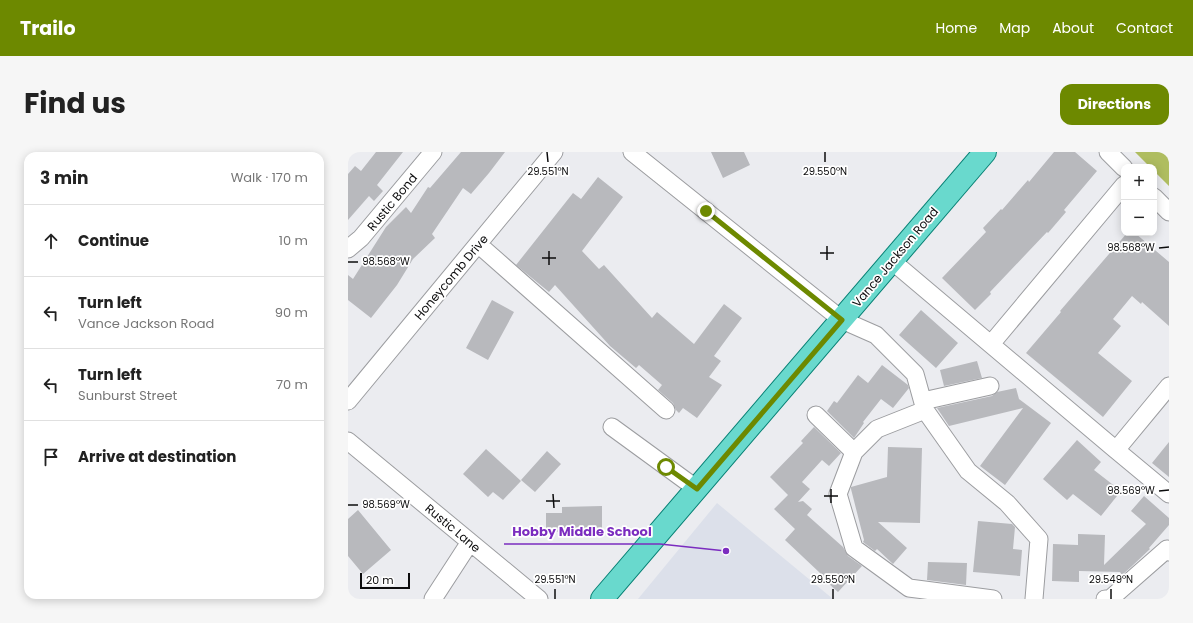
<!DOCTYPE html>
<html lang="en">
<head>
<meta charset="utf-8">
<style>
	:root { --surface:#fff; --page:#f6f6f6; --text:#222; --muted:#767676; --line:#e0e0e0; --accent:#6d8900 }
	body { margin:0; font-family:Poppins,sans-serif; background:var(--page); color:var(--text) }
	.controls { position:absolute; right:12px; top:12px; display:grid; overflow:hidden; border-radius:8px; box-shadow:0 2px 10px #0003 }
	.controls button { width:36px; height:36px; display:grid; place-items:center; padding:0; border:0; border-bottom:1px solid var(--line); background:var(--surface); color:var(--text); font:20px sans-serif }
	.scale { position:absolute; left:12px; bottom:10px; width:50px; box-sizing:border-box; padding-left:4px; border:2px solid #0c0c0d; border-top:0; font-size:11px; line-height:14px; white-space:nowrap; color:#0c0c0d; -webkit-text-stroke:3px #fff; paint-order:stroke }
	.stop { position:absolute; width:12px; height:12px; margin:-9px; border:3px solid #6d8900; border-radius:50%; background:#fff }
	.stop.end { background:#6d8900; border-color:#fff; box-shadow:0 1px 4px #0008 }
	.list { margin:0; padding:0; list-style:none }
	h2 { display:flex; justify-content:space-between; align-items:center; height:52px; margin:0; padding:0 16px; font-size:17px }
	h2 small { font-size:13px; font-weight:400; color:var(--muted) }
	.list li { display:grid; grid-template-columns:26px 1fr auto; gap:12px; align-items:center; box-sizing:border-box; height:72px; padding:0 16px; border-top:1px solid var(--line) }
	.list b { display:block; font-size:15px; white-space:nowrap }
	.list p { margin:0; font-size:13px; white-space:nowrap; color:var(--muted) }
	.list em { font-size:13px; font-style:normal; color:var(--muted) }
	.icon { flex:none; width:22px; height:22px; fill:none; stroke:currentColor; stroke-width:2; stroke-linecap:round; stroke-linejoin:round }
	.map { position:relative; flex:none; width:821px; height:447px; overflow:hidden; border-radius:12px }
	header { display:flex; align-items:center; gap:24px; box-sizing:border-box; height:56px; padding:0 20px; background:var(--accent); color:#fff }
	header strong { font-size:19px }
	nav { display:flex; gap:22px; margin-inline-start:auto; font-size:14px }
	.intro { display:flex; align-items:center; justify-content:space-between; box-sizing:border-box; height:96px; padding:0 24px }
	h1 { margin:0; font-size:28px }
	.button { padding:10px 18px; border-radius:12px; background:var(--accent); color:#fff; font-size:14px; font-weight:700 }
	main { display:flex; gap:24px; padding:0 24px }
	aside { flex:1; background:var(--surface); border-radius:12px; box-shadow:0 2px 10px #0003 }
	.map>svg:first-child { display:block }
</style>
</head>
<body>
<header>
<strong>Trailo</strong>
<nav><a>Home</a><a>Map</a><a>About</a><a>Contact</a></nav>
</header>
<div class="intro"><h1>Find us</h1><a class="button">Directions</a></div>
<main>
<aside>
<h2>3 min<small>Walk · 170 m</small></h2>
<ul class="list">
<li><svg class="icon" aria-label="ahead" viewBox="0 0 24 24"><path d="M12 20V5M6 11l6-6 6 6"/></svg><div><b>Continue</b></div><em>10 m</em></li>
<li><svg class="icon" aria-label="left" viewBox="0 0 24 24"><path d="M17 20v-9H6M10 6l-5 5 5 5"/></svg><div><b>Turn left</b><p>Vance Jackson Road</p></div><em>90 m</em></li>
<li><svg class="icon" aria-label="left" viewBox="0 0 24 24"><path d="M17 20v-9H6M10 6l-5 5 5 5"/></svg><div><b>Turn left</b><p>Sunburst Street</p></div><em>70 m</em></li>
<li><svg class="icon" aria-label="arrive" viewBox="0 0 24 24"><path d="M6 21V4h12l-3 4 3 4H6"/></svg><div><b>Arrive at destination</b></div></li>
</ul>
</aside>
<div class="map">
<svg width="821" height="447" viewBox="0 0 821 447">
	<rect width="100%" height="100%" fill="#ebecf0"/>
	<!-- built -->
	<path fill="#dce0ea" d="M 369,351 L 485,447 L 290,447 Z"/>
	<!-- forest -->
	<path fill="#afbd60" d="M 787,0 L 821,0 L 821,34 L 806,19 L 806,15 L 802,15 Z"/>
	<!-- building -->
	<path fill="#b8b9bd" d="M 28,0 L 55,0 L 29,33 L 35,39 L 26,49 L 21,44 L 0,68 L 0,22 L 7,14 L 13,19 Z
		M 113,0 L 157,0 L 141,21 L 123,42 L 115,36 L 84,82 L 87,86 L 65,107 L 49,133 L 23,166 L 0,148 L 0,123 L 5,127 L 38,75 L 58,55 L 63,61 L 80,35 L 82,36 Z
		M 363,0 L 396,0 L 402,13 L 375,26 Z
		M 706,0 L 727,0 L 749,19 L 716,58 L 718,60 L 700,81 L 699,80 L 642,140 L 643,142 L 627,158 L 594,126 L 638,80 L 635,76 L 653,57 L 654,58 L 680,28 L 681,30 Z
		M 250,25 L 275,45 L 234,99 L 251,117 L 256,113 L 304,166 L 309,160 L 346,192 L 376,152 L 394,166 L 366,204 L 373,209 L 361,225 L 374,233 L 349,266 L 335,256 L 331,261 L 328,258 L 325,251 L 310,238 L 314,233 L 291,213 L 288,216 L 262,194 L 207,133 L 201,140 L 168,113 L 225,41 L 233,47 Z
		M 779,81 L 787,81 L 821,110 L 821,174 L 794,150 L 793,152 L 784,144 L 765,167 L 773,174 L 750,201 L 784,229 L 755,265 L 678,201 L 713,160 L 712,159 Z
		M 144,148 L 166,160 L 140,208 L 118,196 Z
		M 573,158 L 610,191 L 588,216 L 551,183 Z
		M 629,209 L 634,226 L 596,234 L 592,218 Z
		M 534,213 L 560,233 L 561,236 L 545,256 L 533,247 L 515,270 L 516,271 L 506,286 L 479,259 L 486,249 L 489,251 L 510,223 L 520,231 Z
		M 668,236 L 671,247 L 703,271 L 657,333 L 632,314 L 675,256 L 601,274 L 589,256 L 644,244 L 649,240 Z
		M 466,275 L 493,301 L 481,314 L 474,308 L 454,330 L 462,337 L 450,350 L 455,349 L 464,357 L 459,363 L 495,395 L 500,404 L 514,414 L 490,440 L 471,423 L 472,421 L 437,388 L 447,377 L 426,357 L 440,343 L 422,325 L 455,291 L 453,289 Z
		M 729,288 L 753,310 L 746,318 L 773,339 L 753,364 L 725,342 L 719,348 L 695,327 Z
		M 821,290 L 821,325 L 804,311 Z
		M 540,295 L 574,296 L 572,371 L 530,370 L 559,396 L 545,412 L 529,397 L 527,399 L 515,390 L 516,388 L 503,337 L 503,335 L 539,325 Z
		M 138,297 L 173,329 L 155,348 L 145,340 L 140,345 L 115,322 Z
		M 199,299 L 213,312 L 187,340 L 173,328 Z
		M 796,344 L 821,366 L 821,373 L 801,396 L 802,397 L 783,415 L 774,423 L 772,420 L 731,419 L 731,430 L 704,429 L 705,392 L 730,393 L 730,382 L 757,383 L 756,413 L 798,372 L 783,359 Z
		M 254,354 L 254,379 L 198,380 L 198,361 L 214,361 L 214,355 Z
		M 10,358 L 43,398 L 15,422 L 0,404 L 0,367 Z
		M 630,369 L 664,372 L 667,375 L 665,397 L 674,398 L 672,424 L 625,420 Z
		M 580,410 L 619,411 L 618,433 L 579,428 Z"/>
	<g fill="none" stroke-linecap="round" stroke-linejoin="round">
		<defs>
			<path id="minor" d="M 284,0 L 494,168 L 528,183 L 567,222 L 577,258 L 529,277 L 506,300 L 468,263
				M 760,0 L 776,16
				M 806,45 L 821,60
				M 130,92 L 318,258
				M 0,97 L 13,86 L 85,0
				M 544,109 L 768,298 L 821,234
				M 643,192 L 776,33
				M 0,249 L 206,0
				M 575,249 L 642,234
				M 577,258 L 620,319 L 659,351 L 691,387 L 686,447
				M 264,275 L 349,337
				M 0,289 L 191,447
				M 768,298 L 821,342
				M 506,300 L 490,342 L 506,396 L 561,436 L 645,447
				M 85,447 L 122,390
				M 757,447 L 762,447 L 819,397 L 821,400"/>
			<path id="major" d="M 254,447 L 637,0"/>
		</defs>
		<!-- minor casing -->
		<use href="#minor" stroke="#9c9da0" stroke-width="19"/>
		<!-- major casing -->
		<use href="#major" stroke="#078074" stroke-width="24"/>
		<!-- minor -->
		<use href="#minor" stroke="#fff" stroke-width="17"/>
		<!-- major -->
		<use href="#major" stroke="#69d9cd" stroke-width="22"/>
	</g>
	<g fill="none" stroke-linecap="round" stroke-linejoin="round">
		<!-- route -->
		<path stroke="#6d8900" stroke-width="5" d="M 318,315 L 349,337 L 494,168 L 358,59"/>
	</g>
	<!-- ticks -->
	<path fill="none" stroke="#0c0c0d" stroke-width="1.5" d="M 199,0 L 200,10M 477,0 L 477,10M 479,94 L 479,108M 811,96 L 821,95M 201,99 L 201,113M 472,101 L 486,101M 194,106 L 208,106M 0,110 L 10,110M 483,337 L 483,351M 811,339 L 821,338M 205,342 L 206,356M 476,344 L 490,344M 198,349 L 212,349M 0,353 L 10,353M 207,437 L 207,447M 485,437 L 485,447M 763,437 L 763,447"/>
	<g text-anchor="middle" dominant-baseline="central" stroke-width="3.5" stroke-linejoin="round" paint-order="stroke">
		<!-- street labels -->
		<g font-size="12" fill="#0c0c0d" stroke="#fff">
			<text transform="translate(44 50) rotate(-50)">Rustic Bond</text>
			<text transform="translate(547 105) rotate(-50)">Vance Jackson Road</text>
			<text transform="translate(103 125) rotate(-50)">Honeycomb Drive</text>
			<text transform="translate(105 376) rotate(40)">Rustic Lane</text>
		</g>
	</g>
	<g font-size="10" text-anchor="middle" fill="#0c0c0d" stroke="#fff" stroke-width="3.5" stroke-linejoin="round" paint-order="stroke">
		<text x="200" y="23">29.551°N</text>
		<text x="477" y="23">29.550°N</text>
		<text x="783" y="99">98.568°W</text>
		<text x="38" y="113">98.568°W</text>
		<text x="783" y="342">98.569°W</text>
		<text x="38" y="356">98.569°W</text>
		<text x="207" y="431">29.551°N</text>
		<text x="485" y="431">29.550°N</text>
		<text x="763" y="431">29.549°N</text>
	</g>
	<!-- callouts -->
	<path fill="none" stroke="#7b2cbf" stroke-width="1.5" d="M378 399L312 392H156"/>
	<circle fill="#7b2cbf" stroke="#fff" stroke-width="1.5" cx="378" cy="399" r="4"/>
	<g font-size="13" text-anchor="middle" font-weight="bold" fill="#7b2cbf" stroke="#fff" stroke-width="3.5" stroke-linejoin="round" paint-order="stroke">
		<text x="234" y="384">Hobby Middle School</text>
	</g>
</svg>
<div class="controls">
<button>+</button>
<button>−</button>
</div>
<div class="scale">20 m</div>
<div class="stop" style="left:318px;top:315px"></div>
<div class="stop end" style="left:358px;top:59px"></div>
</div>
</main>
</body>
</html>
